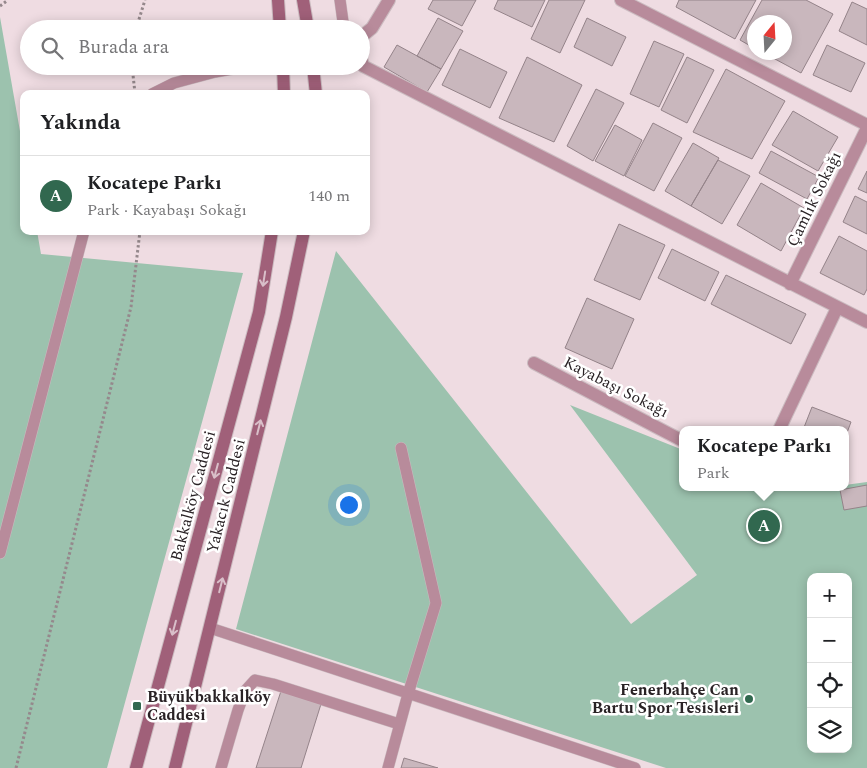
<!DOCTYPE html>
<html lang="tr">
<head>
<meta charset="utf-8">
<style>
	:root { --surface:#fff; --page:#f2f2f2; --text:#202124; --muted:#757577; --line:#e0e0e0; --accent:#31684f }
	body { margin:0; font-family:Spectral,serif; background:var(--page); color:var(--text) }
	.controls { position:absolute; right:15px; bottom:15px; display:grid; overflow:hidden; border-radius:10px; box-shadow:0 2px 12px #0003 }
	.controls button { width:45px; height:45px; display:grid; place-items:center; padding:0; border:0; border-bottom:1px solid var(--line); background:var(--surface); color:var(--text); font:25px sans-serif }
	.compass { position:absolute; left:747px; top:15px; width:45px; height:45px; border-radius:50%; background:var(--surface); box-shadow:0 2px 12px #0003; rotate:18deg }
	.you { position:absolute; left:348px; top:504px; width:18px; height:18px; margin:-12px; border:4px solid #fff; border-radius:50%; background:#1a73e8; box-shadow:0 0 0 8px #1a73e833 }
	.badge { display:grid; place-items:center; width:32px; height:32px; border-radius:50%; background:var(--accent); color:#fff; font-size:16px; font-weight:700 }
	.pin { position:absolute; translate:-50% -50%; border:2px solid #fff; box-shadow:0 1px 5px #0006 }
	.popup { position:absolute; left:679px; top:426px; width:170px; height:65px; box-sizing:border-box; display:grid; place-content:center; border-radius:10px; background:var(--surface); filter:drop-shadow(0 1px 4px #0005); font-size:16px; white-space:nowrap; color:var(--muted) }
	.popup b { font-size:19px; color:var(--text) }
	.popup::after { content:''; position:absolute; left:50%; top:100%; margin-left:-10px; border:10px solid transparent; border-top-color:var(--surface) }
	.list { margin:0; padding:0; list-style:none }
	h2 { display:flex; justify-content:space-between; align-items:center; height:65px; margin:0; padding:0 20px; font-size:21px }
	h2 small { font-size:16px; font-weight:400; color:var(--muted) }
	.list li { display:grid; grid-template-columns:32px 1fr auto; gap:15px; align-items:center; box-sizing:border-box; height:80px; padding:0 20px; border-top:1px solid var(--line) }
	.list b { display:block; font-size:19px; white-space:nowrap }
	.list p { margin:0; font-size:16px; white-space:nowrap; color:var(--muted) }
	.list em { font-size:16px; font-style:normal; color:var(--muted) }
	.icon { flex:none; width:28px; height:28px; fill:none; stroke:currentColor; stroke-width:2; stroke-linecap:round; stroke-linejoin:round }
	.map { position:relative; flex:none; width:867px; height:768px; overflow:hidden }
	.search { position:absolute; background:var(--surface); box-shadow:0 2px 12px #0003; left:20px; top:20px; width:350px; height:55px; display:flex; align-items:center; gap:12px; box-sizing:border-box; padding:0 18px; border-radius:28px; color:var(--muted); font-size:19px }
	.panel { position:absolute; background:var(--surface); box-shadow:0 2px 12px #0003; left:20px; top:90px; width:350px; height:145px; border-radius:10px }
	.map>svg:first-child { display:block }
</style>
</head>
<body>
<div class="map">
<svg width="867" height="768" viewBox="0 0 867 768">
	<rect width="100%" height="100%" fill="#efdce2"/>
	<!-- green -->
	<path fill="#9cc2ae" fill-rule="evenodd" d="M 0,17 L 24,154 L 24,231 L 37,231 L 41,254 L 243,273 L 107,768 L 0,768 Z
		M 336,251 L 631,624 L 697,575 L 570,405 L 683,450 L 683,487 L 845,487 L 845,485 L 867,482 L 867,768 L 666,768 L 236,629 ZM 811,577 L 848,577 L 848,749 L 811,749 Z"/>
	<!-- building -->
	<path fill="#c9b7bd" stroke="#948389" d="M 433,0 L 476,0 L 462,26 L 428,9 Z
		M 498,0 L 545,0 L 532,27 L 494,9 Z
		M 549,0 L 585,0 L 560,53 L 531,39 Z
		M 679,0 L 756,0 L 735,39 L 676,7 Z
		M 762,0 L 806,0 L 833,14 L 801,73 L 762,52 L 784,52 L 784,22 L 754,22 L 754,48 L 740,40 Z
		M 852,2 L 867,9 L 867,45 L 839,31 Z
		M 438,18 L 463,31 L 441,69 L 417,56 Z
		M 587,18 L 626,37 L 612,66 L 574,47 Z
		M 654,41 L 684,54 L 659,107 L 630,94 Z
		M 397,45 L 441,69 L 427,92 L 384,67 Z
		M 827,45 L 865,63 L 851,92 L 813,75 Z
		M 460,49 L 507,72 L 490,108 L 442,85 Z
		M 527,57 L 582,85 L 554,142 L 499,118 Z
		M 687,57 L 714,70 L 687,123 L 661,110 Z
		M 726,69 L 785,101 L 752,159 L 693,132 Z
		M 596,89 L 624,103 L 593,161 L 567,146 Z
		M 793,111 L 838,137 L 818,171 L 772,145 Z
		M 653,123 L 682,138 L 654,191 L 625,176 Z
		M 615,125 L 642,140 L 624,176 L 595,161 Z
		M 693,143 L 719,158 L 691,206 L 665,191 Z
		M 771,151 L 819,177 L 807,199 L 759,173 Z
		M 718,160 L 750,176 L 722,224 L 691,206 Z
		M 867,171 L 867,193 L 858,189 Z
		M 761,183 L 804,208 L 781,251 L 737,225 Z
		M 855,196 L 867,202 L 867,234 L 843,222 Z
		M 619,224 L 665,245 L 640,300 L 594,280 Z
		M 839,236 L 867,251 L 867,289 L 864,295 L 820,273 Z
		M 672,249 L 719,272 L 705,301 L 658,278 Z
		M 726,275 L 806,314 L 791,344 L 711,304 Z
		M 587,298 L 634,319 L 612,369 L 565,348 Z
		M 812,407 L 851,422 L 845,438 L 845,430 L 803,430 Z
		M 867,485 L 867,506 L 844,510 L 840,490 Z
		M 281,691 L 321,704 L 301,768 L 256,768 Z
		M 404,758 L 438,768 L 401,768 Z"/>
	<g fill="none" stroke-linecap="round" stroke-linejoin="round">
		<defs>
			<path id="service" d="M 340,0 L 344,29
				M 152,94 L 174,83 L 215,72 L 249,66
				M 0,553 L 84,231
				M 210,628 L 635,768
				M 221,768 L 238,710 L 245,691 L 255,680 L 273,684 L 399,724
				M 388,768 L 408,694 L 436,603 L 401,448"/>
			<path id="minor" d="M 621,0 L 867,125
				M 361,37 L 372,28 L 389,0
				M 361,58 L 363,66 L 867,322
				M 790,284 L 867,128
				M 534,363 L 683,441
				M 779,430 L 837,308"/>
			<path id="secondary" d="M 278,0 L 280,29
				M 303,0 L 308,29
				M 283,66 L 284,94
				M 313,66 L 316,94
				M 136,768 L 259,312 L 272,231
				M 175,768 L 286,317 L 304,231"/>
		</defs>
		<!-- service casing -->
		<use href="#service" stroke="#cbbbc0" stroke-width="12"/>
		<!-- minor casing -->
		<use href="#minor" stroke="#cbbbc0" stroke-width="14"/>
		<!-- secondary casing -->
		<use href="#secondary" stroke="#cbbbc0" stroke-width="14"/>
		<!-- path -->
		<path stroke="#95888c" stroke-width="3" stroke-dasharray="2.5 2.5" stroke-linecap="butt" d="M 0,6 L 8,0
			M 136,29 L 145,0
			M 132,66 L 135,93
			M 16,768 L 131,307 L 140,231"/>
		<!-- service -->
		<use href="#service" stroke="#b88b9b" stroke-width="11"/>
		<!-- minor -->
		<use href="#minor" stroke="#b88b9b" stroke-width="12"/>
		<!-- secondary -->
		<use href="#secondary" stroke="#a06079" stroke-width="12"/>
	</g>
	<!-- one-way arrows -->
	<defs><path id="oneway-shaft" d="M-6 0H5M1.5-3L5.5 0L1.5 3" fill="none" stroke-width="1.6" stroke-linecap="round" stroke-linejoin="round" transform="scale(1.25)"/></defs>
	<g stroke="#d9bfc9">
		<use href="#oneway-shaft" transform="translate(264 279) rotate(99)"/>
		<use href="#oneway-shaft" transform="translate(259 427) rotate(-76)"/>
		<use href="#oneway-shaft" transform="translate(216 471) rotate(105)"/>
		<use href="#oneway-shaft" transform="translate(221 585) rotate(-76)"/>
		<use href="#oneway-shaft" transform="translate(174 628) rotate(105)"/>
	</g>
	<!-- markers -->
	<g fill="#31684f" stroke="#fff" stroke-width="2">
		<circle cx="749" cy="699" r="5"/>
		<rect x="132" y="701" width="10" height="10" rx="2.5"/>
	</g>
	<g text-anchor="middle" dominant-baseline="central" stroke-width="5" stroke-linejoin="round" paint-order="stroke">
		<!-- street labels -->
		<g font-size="16" fill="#292225" stroke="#fff">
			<text transform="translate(814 199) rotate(-64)">Çamlık Sokağı</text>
			<text transform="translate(616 387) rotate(27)">Kayabaşı Sokağı</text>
			<text transform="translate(193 496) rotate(-75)">Bakkalköy Caddesi</text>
			<text transform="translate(226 496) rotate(-76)">Yakacık Caddesi</text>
		</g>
		<!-- poi labels -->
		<g font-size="16" font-weight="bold" fill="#292225" stroke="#fff" text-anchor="end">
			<text x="739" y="690">Fenerbahçe Can<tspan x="739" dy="18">Bartu Spor Tesisleri</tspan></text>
			<text x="147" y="697" text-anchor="start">Büyükbakkalköy<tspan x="147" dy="18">Caddesi</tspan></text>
		</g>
	</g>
</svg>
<div class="controls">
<button>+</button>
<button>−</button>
<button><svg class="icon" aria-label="locate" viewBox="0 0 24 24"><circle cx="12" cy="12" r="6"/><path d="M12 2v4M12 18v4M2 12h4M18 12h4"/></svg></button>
<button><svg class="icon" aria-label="layers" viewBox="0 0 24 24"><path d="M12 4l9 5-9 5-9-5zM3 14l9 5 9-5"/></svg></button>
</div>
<svg class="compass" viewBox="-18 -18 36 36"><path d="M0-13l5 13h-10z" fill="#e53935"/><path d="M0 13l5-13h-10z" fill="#757577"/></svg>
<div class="you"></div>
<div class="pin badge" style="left:764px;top:526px">A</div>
<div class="popup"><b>Kocatepe Parkı</b>Park</div>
<div class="search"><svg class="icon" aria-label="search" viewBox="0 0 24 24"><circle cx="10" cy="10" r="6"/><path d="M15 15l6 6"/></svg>Burada ara</div>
<section class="panel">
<h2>Yakında<small></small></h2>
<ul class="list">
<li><span class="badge">A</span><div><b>Kocatepe Parkı</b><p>Park · Kayabaşı Sokağı</p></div><em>140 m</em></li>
</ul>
</section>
</div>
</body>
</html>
